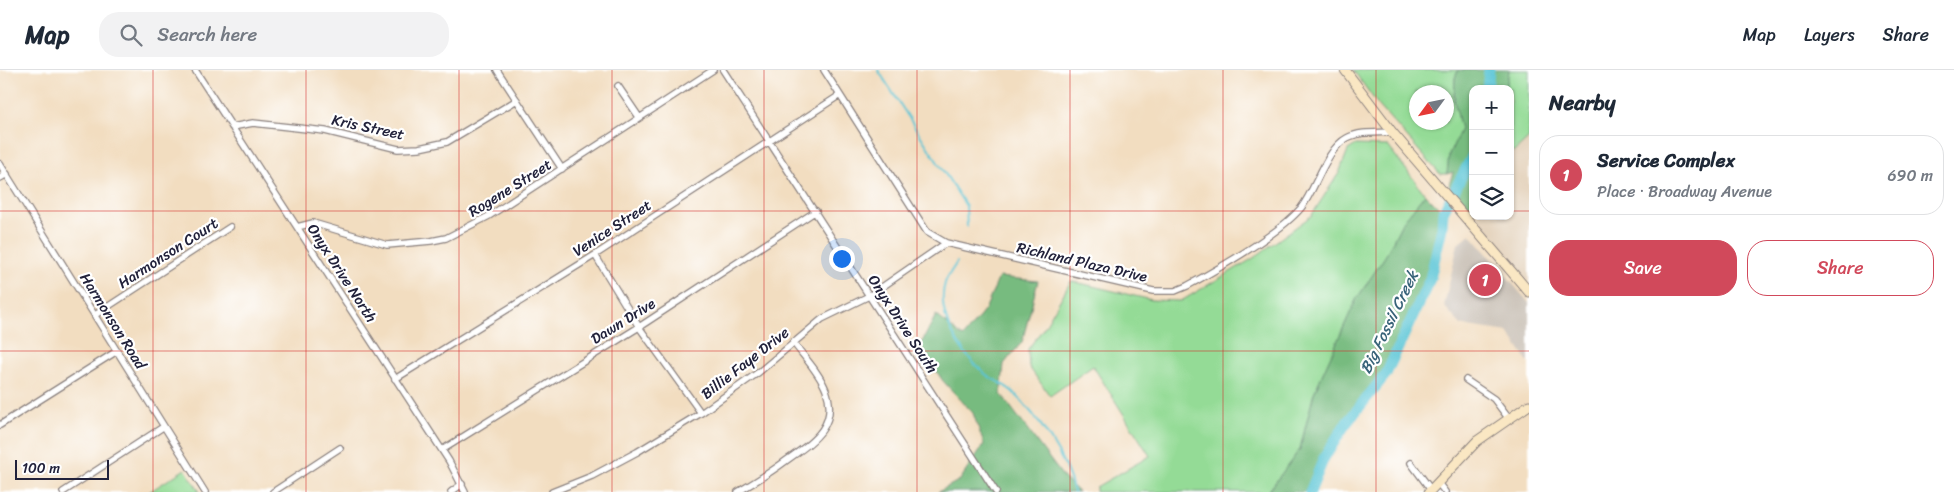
<!DOCTYPE html>
<html lang="en">
<head>
<meta charset="utf-8">
<style>
	:root { --surface:#fff; --page:#f2f2f3; --text:#1f2937; --muted:#747a83; --line:#e0e1e3; --accent:#d1495b }
	body { margin:0; font-family:Sriracha,sans-serif; background:var(--page); color:var(--text) }
	.controls { position:absolute; right:15px; top:15px; display:grid; overflow:hidden; border-radius:10px; box-shadow:0 1px 4px #0004 }
	.controls button { width:45px; height:45px; display:grid; place-items:center; padding:0; border:0; border-bottom:1px solid var(--line); background:var(--surface); color:var(--text); font:25px sans-serif }
	.compass { position:absolute; left:1409px; top:15px; width:45px; height:45px; border-radius:50%; background:var(--surface); box-shadow:0 1px 4px #0004; rotate:237deg }
	.scale { position:absolute; left:15px; bottom:12px; width:94px; box-sizing:border-box; padding-left:5px; border:2px solid #22223b; border-top:0; font-size:14px; line-height:18px; white-space:nowrap; color:#22223b; -webkit-text-stroke:4px #fff; paint-order:stroke }
	.you { position:absolute; left:841px; top:188px; width:18px; height:18px; margin:-12px; border:4px solid #fff; border-radius:50%; background:#1a73e8; box-shadow:0 0 0 8px #1a73e833 }
	.badge { display:grid; place-items:center; width:32px; height:32px; border-radius:50%; background:var(--accent); color:#fff; font-size:16px; font-weight:700 }
	.pin { position:absolute; translate:-50% -50%; border:2px solid #fff; box-shadow:0 1px 5px #0006 }
	.list { margin:0; padding:0; list-style:none }
	h2 { display:flex; justify-content:space-between; align-items:center; height:65px; margin:0; padding:0 20px; font-size:21px }
	h2 small { font-size:16px; font-weight:400; color:var(--muted) }
	.list li { display:grid; grid-template-columns:32px 1fr auto; gap:15px; align-items:center; box-sizing:border-box; height:80px; margin:0 10px 10px; padding:0 10px; border:1px solid var(--line); border-radius:20px }
	.list b { display:block; font-size:19px; white-space:nowrap }
	.list p { margin:0; font-size:16px; white-space:nowrap; color:var(--muted) }
	.list em { font-size:16px; font-style:normal; color:var(--muted) }
	.actions { display:flex; gap:10px; padding:15px 20px }
	.actions a { flex:1; padding:11px 0; border:1px solid var(--accent); border-radius:20px; text-align:center; font-size:18px; color:var(--accent) }
	.actions .main { background:var(--accent); color:#fff }
	.icon { flex:none; width:28px; height:28px; fill:none; stroke:currentColor; stroke-width:2; stroke-linecap:round; stroke-linejoin:round }
	.map { position:relative; flex:none; width:1529px; height:422px; overflow:hidden }
	header { display:flex; align-items:center; gap:30px; box-sizing:border-box; height:70px; padding:0 25px; background:var(--surface); border-bottom:1px solid var(--line) }
	header strong { font-size:24px }
	nav { display:flex; gap:28px; margin-inline-start:auto; font-size:18px }
	.search { width:350px; height:45px; background:var(--page); display:flex; align-items:center; gap:12px; box-sizing:border-box; padding:0 18px; border-radius:20px; color:var(--muted); font-size:19px }
	main { display:flex }
	aside { flex:1; background:var(--surface) }
	.map>svg:first-child { display:block }
</style>
</head>
<body>
<header>
<strong>Map</strong>
<div class="search"><svg class="icon" aria-label="search" viewBox="0 0 24 24"><circle cx="10" cy="10" r="6"/><path d="M15 15l6 6"/></svg>Search here</div>
<nav><a>Map</a><a>Layers</a><a>Share</a></nav>
</header>
<main>
<div class="map">
<svg width="1529" height="422" viewBox="0 0 1529 422">
	<rect width="100%" height="100%" fill="#fff"/>
	<filter id="ink" filterUnits="userSpaceOnUse"><feTurbulence type="fractalNoise" baseFrequency=".02" numOctaves="2"/><feDisplacementMap in="SourceGraphic" scale="10" xChannelSelector="R" yChannelSelector="G"/><feConvolveMatrix kernelMatrix="1 2 1 2 8 2 1 2 1" color-interpolation-filters="sRGB"/></filter>
	<filter id="wash" filterUnits="userSpaceOnUse"><feTurbulence type="fractalNoise" baseFrequency=".0096" numOctaves="4" result="noise"/><feDisplacementMap in="SourceGraphic" scale="20" xChannelSelector="R" yChannelSelector="G"/><feGaussianBlur stdDeviation="1.12" result="paint"/><feColorMatrix in="noise" values="0 0 0 0 0 0 0 0 0 0 0 0 0 0 0 0 0 1.4 0 .05"/><feComposite in="paint" operator="in"/></filter>
	<g filter="url(#wash)">
		<rect width="100%" height="100%" fill="#f2ddc0"/>
		<!-- built -->
		<path fill="#e0ccb2" d="M 1509,0 L 1529,0 L 1529,212 L 1476,146 L 1510,146 L 1510,87 L 1513,82 L 1510,79 L 1510,19 L 1506,19 Z"/>
		<!-- industrial -->
		<path fill="#cbc2b8" d="M 1470,164 L 1529,233 L 1529,293 L 1508,262 L 1461,255 L 1444,236 L 1458,174 Z"/>
		<!-- green -->
		<path fill="#94db96" stroke="#5b7e68" fill-rule="evenodd" d="M 1353,0 L 1458,0 L 1455,8 L 1454,30 L 1461,59 L 1449,85 L 1447,104 L 1440,104 L 1379,36 ZM 1416,22 L 1446,22 L 1446,52 L 1416,52 Z
			M 1509,0 L 1529,0 L 1529,68 L 1514,82 L 1510,79 L 1510,19 L 1506,19 Z
			M 1356,75 L 1388,76 L 1425,124 L 1402,153 L 1386,185 L 1356,230 L 1314,323 L 1300,379 L 1268,422 L 1096,422 L 1096,417 L 1150,386 L 1093,296 L 1050,326 L 1029,297 L 1028,279 L 1045,256 L 1071,211 L 1152,230 L 1181,231 L 1252,189 L 1311,146 L 1339,103 L 1348,80 Z
			M 185,399 L 200,422 L 149,422 Z"/>
		<!-- forest -->
		<path fill="#77bb7f" stroke="#4c6e5d" d="M 1458,0 L 1509,0 L 1506,19 L 1473,19 L 1472,142 L 1449,115 L 1453,102 L 1447,104 L 1449,85 L 1461,59 L 1454,30 L 1455,8 Z
			M 1425,124 L 1443,142 L 1430,209 L 1386,304 L 1345,355 L 1324,388 L 1310,422 L 1268,422 L 1300,379 L 1314,323 L 1356,230 L 1386,185 L 1402,153 Z
			M 999,207 L 1038,211 L 1022,272 L 1004,294 L 1001,324 L 1064,408 L 1079,422 L 938,422 L 960,410 L 984,374 L 973,343 L 943,311 L 920,276 L 936,245 L 963,267 L 985,240 Z"/>
		<g fill="none" stroke-linecap="round" stroke-linejoin="round">
			<!-- stream -->
			<path stroke="#5ac5d5" stroke-width="2" d="M 878,0 L 966,136 L 967,156
				M 957,192 C 953,199 947,206 945,213 C 935,245 961,283 984,303 C 993,310 1004,314 1013,322 C 1039,348 1065,386 1074,422"/>
			<!-- river -->
			<path stroke="#5ac5d5" stroke-width="11" d="M 1487,19 L 1489,0
				M 1310,422 L 1324,388 L 1345,355 L 1386,304 L 1430,209 L 1442,158 L 1443,142 L 1473,85"/>
		</g>
	</g>
	<g filter="url(#ink)">
		<g fill="none" stroke-linecap="round" stroke-linejoin="round">
			<defs>
				<path id="street" d="M 195,0 L 449,391 L 465,422
					M 497,0 L 562,99
					M 723,0 L 996,422
					M 824,0 L 927,162 L 946,173 L 1153,221 L 1175,221 L 1187,216 C 1218,199 1279,164 1301,138 C 1316,119 1326,79 1347,68 C 1360,61 1378,63 1392,62
					M 618,16 L 639,47
					M 232,57 L 253,53 L 325,61 L 398,79 L 419,78 L 447,72 L 517,30
					M 0,94 L 205,422
					M 0,108 L 7,104
					M 297,157 L 313,153 L 387,175 L 431,171 L 446,168 L 489,146 L 713,0
					M 595,185 L 639,257 L 701,343
					M 95,245 L 230,157
					M 395,309 L 595,185 L 840,25
					M 1466,310 L 1494,329 L 1509,349
					M 0,355 L 117,281
					M 442,380 L 639,257 L 816,141
					M 1411,393 L 1431,420
					M 1438,413 L 1445,422
					M 63,422 L 163,357
					M 273,422 L 340,378
					M 451,422 L 462,414
					M 552,422 L 592,406 L 637,382 L 701,343 L 759,302 L 822,249 L 869,226 L 946,173
					M 738,422 C 755,412 771,402 787,390 C 812,372 839,356 826,320 C 819,302 804,287 793,272"/>
				<path id="secondary" d="M 1345,0 L 1392,62 L 1529,222
					M 1429,422 L 1477,371 L 1529,335"/>
			</defs>
			<!-- street casing -->
			<use href="#street" stroke="#8a807e" stroke-width="8"/>
			<!-- secondary casing -->
			<use href="#secondary" stroke="#8a807e" stroke-width="11"/>
			<!-- street -->
			<use href="#street" stroke="#fff" stroke-width="5.5"/>
			<!-- secondary -->
			<use href="#secondary" stroke="#fae7c3" stroke-width="9"/>
		</g>
	</g>
	<!-- grid -->
	<path fill="none" stroke="#d62828" stroke-width="1" stroke-opacity="0.55" d="M 153,0 L 153,422M 306,0 L 306,422M 459,0 L 459,422M 612,0 L 612,422M 764,0 L 764,422M 917,0 L 917,422M 1070,0 L 1070,422M 1223,0 L 1223,422M 1376,0 L 1376,422M 0,141 L 1473,141M 1510,141 L 1529,141M 0,281 L 1529,281"/>
	<g text-anchor="middle" dominant-baseline="central" stroke-width="4.5" stroke-linejoin="round" paint-order="stroke">
		<!-- street labels -->
		<g font-size="15" fill="#22223b" stroke="#fff">
			<text transform="translate(368 57) rotate(12)">Kris Street</text>
			<text transform="translate(510 118) rotate(-32)">Rogene Street</text>
			<text transform="translate(612 158) rotate(-33)">Venice Street</text>
			<text transform="translate(168 183) rotate(-33)">Harmonson Court</text>
			<text transform="translate(1082 192) rotate(13)">Richland Plaza Drive</text>
			<text transform="translate(342 203) rotate(57)">Onyx Drive North</text>
			<text transform="translate(113 251) rotate(58)">Harmonson Road</text>
			<text transform="translate(623 251) rotate(-32)">Dawn Drive</text>
			<text transform="translate(903 254) rotate(57)">Onyx Drive South</text>
			<text transform="translate(745 293) rotate(-38)">Billie Faye Drive</text>
		</g>
		<!-- water labels -->
		<g font-size="16" font-style="italic" fill="#386379" stroke="#fff">
			<text transform="translate(1389 252) rotate(-64)">Big Fossil Creek</text>
		</g>
	</g>
</svg>
<div class="controls">
<button>+</button>
<button>−</button>
<button><svg class="icon" aria-label="layers" viewBox="0 0 24 24"><path d="M12 4l9 5-9 5-9-5zM3 14l9 5 9-5"/></svg></button>
</div>
<svg class="compass" viewBox="-18 -18 36 36"><path d="M0-13l5 13h-10z" fill="#e53935"/><path d="M0 13l5-13h-10z" fill="#747a83"/></svg>
<div class="scale">100 m</div>
<div class="you"></div>
<div class="pin badge" style="left:1485px;top:210px">1</div>
</div>
<aside>
<h2>Nearby<small></small></h2>
<ul class="list">
<li><span class="badge">1</span><div><b>Service Complex</b><p>Place · Broadway Avenue</p></div><em>690 m</em></li>
</ul>
<div class="actions"><a class="main">Save</a><a>Share</a></div>
</aside>
</main>
</body>
</html>
